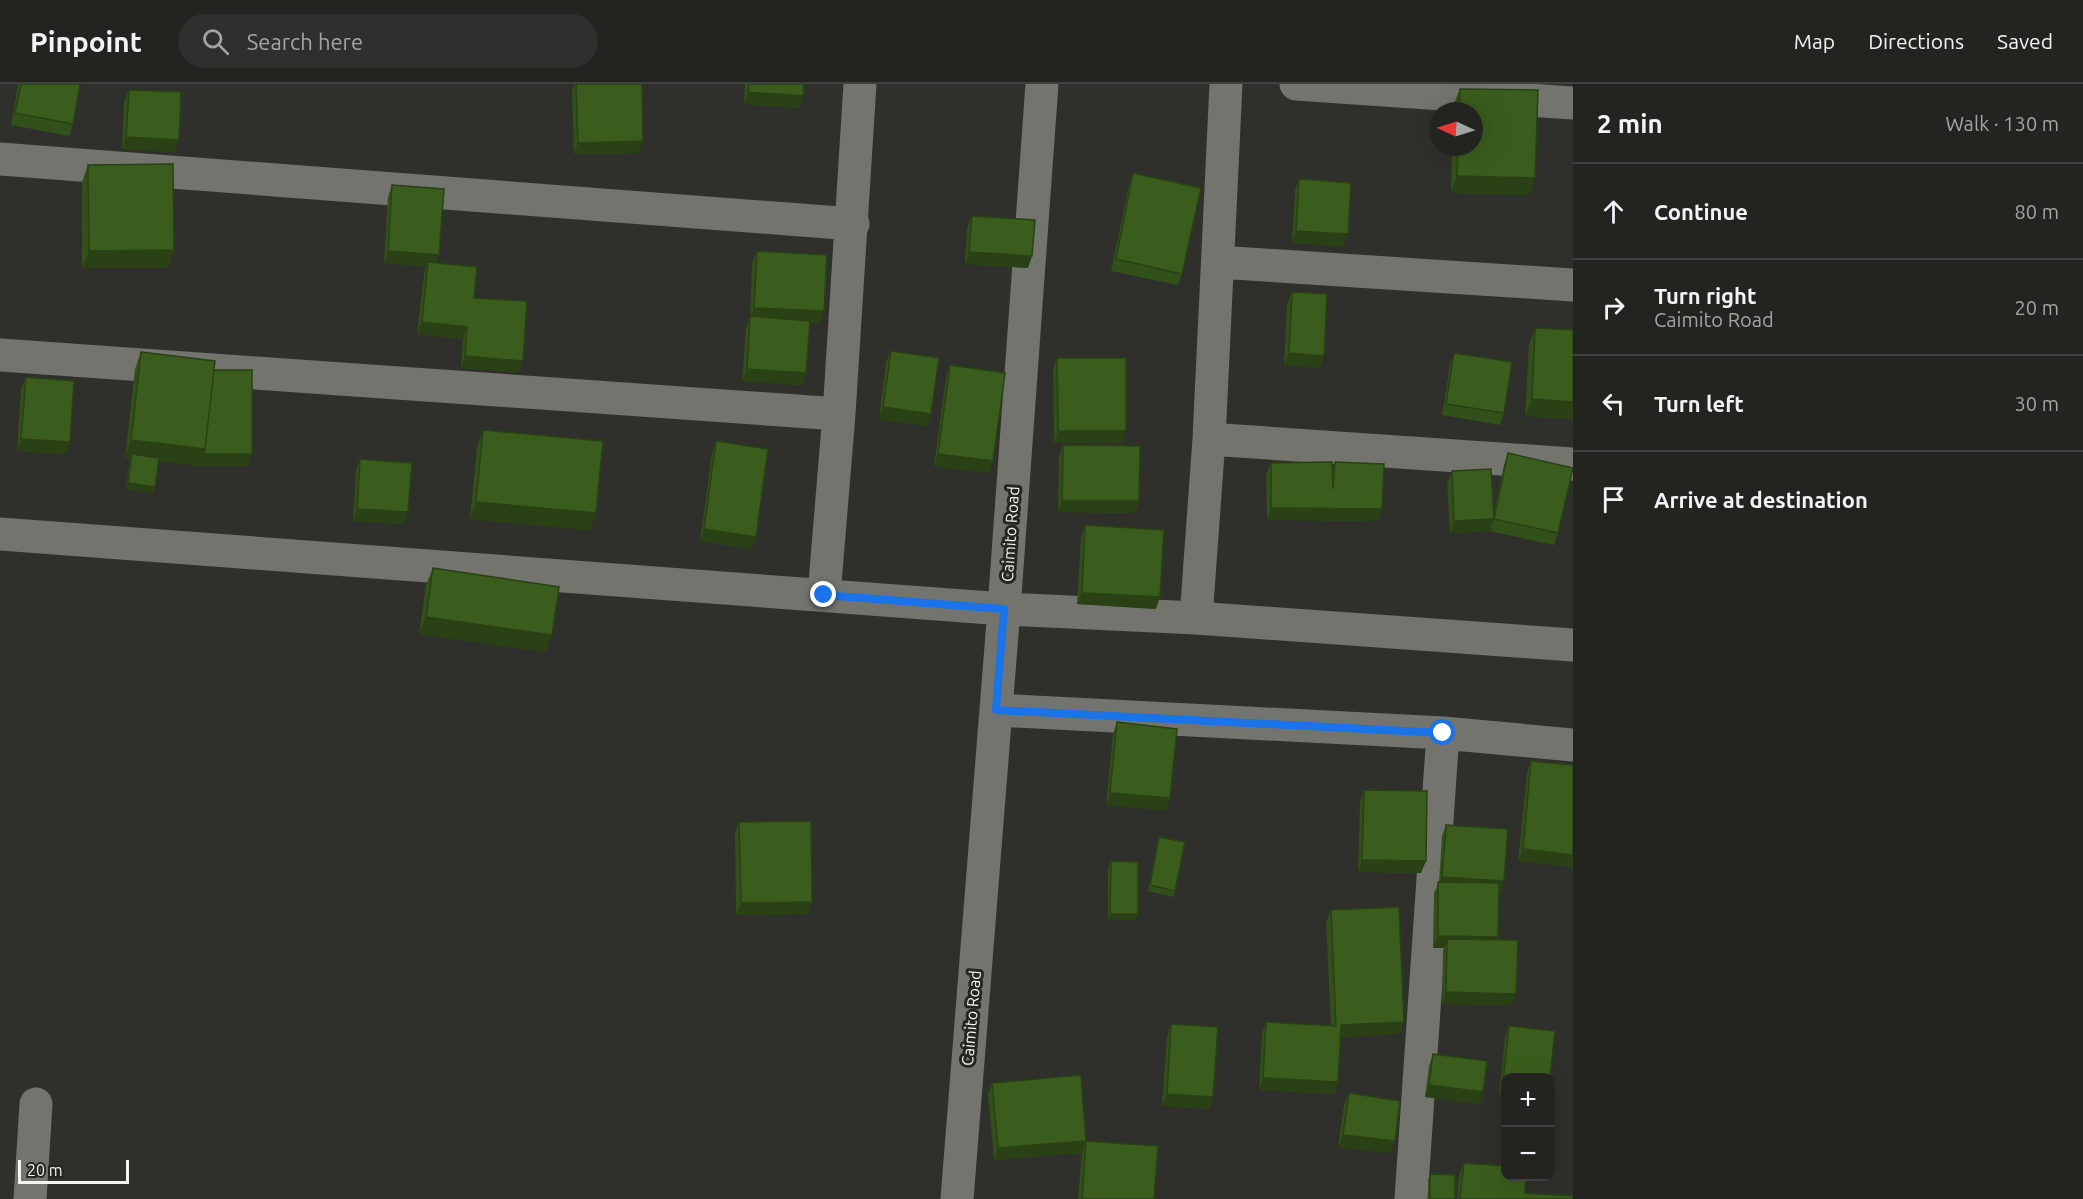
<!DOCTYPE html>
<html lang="en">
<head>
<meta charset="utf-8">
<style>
	:root { --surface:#232420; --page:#2f302d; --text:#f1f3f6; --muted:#a3a4a5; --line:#40413e }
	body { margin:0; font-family:Ubuntu,sans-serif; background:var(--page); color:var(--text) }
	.controls { position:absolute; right:18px; bottom:18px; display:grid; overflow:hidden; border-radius:12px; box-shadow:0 6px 24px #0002 }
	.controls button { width:54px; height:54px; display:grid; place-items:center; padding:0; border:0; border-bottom:2px solid var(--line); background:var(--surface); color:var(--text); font:30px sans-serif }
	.compass { position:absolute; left:1429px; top:18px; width:54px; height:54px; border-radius:50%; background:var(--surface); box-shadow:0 6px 24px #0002; rotate:274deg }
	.scale { position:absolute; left:18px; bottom:15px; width:111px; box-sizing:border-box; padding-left:6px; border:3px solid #f4f5f1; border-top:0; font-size:16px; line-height:21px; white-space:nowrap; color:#f4f5f1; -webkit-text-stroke:4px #252621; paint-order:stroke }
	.stop { position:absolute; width:18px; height:18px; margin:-14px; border:4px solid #1a73e8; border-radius:50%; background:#fff }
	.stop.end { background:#1a73e8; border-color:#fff; box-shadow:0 2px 6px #0008 }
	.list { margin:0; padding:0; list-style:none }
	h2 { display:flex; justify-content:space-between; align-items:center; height:78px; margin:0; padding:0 24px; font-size:26px }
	h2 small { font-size:20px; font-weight:400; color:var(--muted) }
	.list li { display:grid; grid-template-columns:39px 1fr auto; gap:18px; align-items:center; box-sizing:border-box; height:96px; padding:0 24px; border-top:2px solid var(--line) }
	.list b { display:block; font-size:22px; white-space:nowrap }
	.list p { margin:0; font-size:20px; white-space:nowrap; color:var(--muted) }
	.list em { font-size:20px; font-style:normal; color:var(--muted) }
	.icon { flex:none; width:33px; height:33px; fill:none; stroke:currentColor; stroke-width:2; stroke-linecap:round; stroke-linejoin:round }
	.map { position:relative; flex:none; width:1573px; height:1115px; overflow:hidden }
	header { display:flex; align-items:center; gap:36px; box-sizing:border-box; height:84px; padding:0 30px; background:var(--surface); border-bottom:2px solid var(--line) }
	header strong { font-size:28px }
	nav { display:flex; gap:33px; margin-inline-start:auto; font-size:21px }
	.search { width:420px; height:54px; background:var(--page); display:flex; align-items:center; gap:15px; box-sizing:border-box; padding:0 21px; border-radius:33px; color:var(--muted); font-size:22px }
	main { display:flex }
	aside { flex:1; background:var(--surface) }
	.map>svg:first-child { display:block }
</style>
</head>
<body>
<header>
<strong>Pinpoint</strong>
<div class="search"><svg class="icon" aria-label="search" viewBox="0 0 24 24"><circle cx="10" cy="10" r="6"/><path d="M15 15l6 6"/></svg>Search here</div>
<nav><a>Map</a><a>Directions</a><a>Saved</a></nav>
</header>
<main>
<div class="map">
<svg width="1573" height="1115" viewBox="0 0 1573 1115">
	<rect width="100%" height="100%" fill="#2f302b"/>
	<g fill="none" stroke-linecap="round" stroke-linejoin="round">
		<!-- minor -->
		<path stroke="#73746e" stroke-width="33" d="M 1296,0 L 1573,19
			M 0,75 L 853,140
			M 1218,178 L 1573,201
			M 0,271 L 839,330
			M 1209,355 L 1573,380
			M 0,450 L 1004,525 L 1196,534 L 1573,561
			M 824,511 L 839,330 L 860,0
			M 1196,534 L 1209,355 L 1226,0
			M 996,626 L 1443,649 L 1573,661
			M 30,1115 L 36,1020
			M 957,1115 L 1004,525 L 1042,0
			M 1411,1115 L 1443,649"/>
	</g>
	<!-- wall -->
	<path fill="#325019" d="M 18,0 L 80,0 L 73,40 L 69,52 L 11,41 Z
		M 574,0 L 642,0 L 639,69 L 574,70 L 572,6 Z
		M 745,0 L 804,0 L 803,12 L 799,24 L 744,20 Z
		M 1460,5 L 1529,111 L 1451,109 L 1452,63 L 1474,63 L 1474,27 L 1453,27 L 1453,22 Z
		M 129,6 L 174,68 L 122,65 L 124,18 Z
		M 88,81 L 174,166 L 168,184 L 82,184 L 82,98 Z
		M 1133,89 L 1182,190 L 1178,201 L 1111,187 L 1129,101 Z
		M 1299,95 L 1348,150 L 1343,162 L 1292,159 L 1295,107 Z
		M 392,101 L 437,179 L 474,214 L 519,288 L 461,284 L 463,255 L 417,250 L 424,190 L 426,182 L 384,179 L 388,113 Z
		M 972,132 L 1028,184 L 965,180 L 967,144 Z
		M 757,167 L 824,227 L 820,239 L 810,238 L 806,289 L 802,301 L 742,297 L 746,244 L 750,234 L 752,179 Z
		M 1292,208 L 1324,272 L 1319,284 L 1284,281 L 1287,220 Z
		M 1535,244 L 1573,246 L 1573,335 L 1525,332 L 1529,261 Z
		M 891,267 L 927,342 L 879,335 L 886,278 Z
		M 141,268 L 214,286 L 248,382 L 199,382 L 159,377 L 155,403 L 153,409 L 126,405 L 130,374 L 125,374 L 135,285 Z
		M 1454,269 L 1504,329 L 1500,341 L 1442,331 L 1450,281 Z
		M 1057,274 L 1126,347 L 1121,359 L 1054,359 L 1053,286 Z
		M 950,281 L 989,389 L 934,382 L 946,293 Z
		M 26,293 L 70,358 L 66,370 L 17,367 L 21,305 Z
		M 483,346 L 590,446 L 470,435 L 477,363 Z
		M 716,357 L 752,465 L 700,457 L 712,369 Z
		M 1063,361 L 1139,417 L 1135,429 L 1058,428 L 1059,373 Z
		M 1508,369 L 1558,449 L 1554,461 L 1490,447 L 1450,449 L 1447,399 L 1452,387 L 1494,429 L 1504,381 Z
		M 360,375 L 408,428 L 404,440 L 353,437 L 356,387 Z
		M 1335,378 L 1382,425 L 1377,437 L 1267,436 L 1266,391 L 1271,379 L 1332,385 Z
		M 1085,441 L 1156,525 L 1077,520 L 1081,453 Z
		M 433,484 L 552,551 L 545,568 L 419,550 L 426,501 Z
		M 1117,638 L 1170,714 L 1166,726 L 1106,721 L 1113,650 Z
		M 1531,677 L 1573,681 L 1573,783 L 1518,777 L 1527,689 Z
		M 1364,706 L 1421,789 L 1358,788 L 1360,718 Z
		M 739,738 L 812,818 L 808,830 L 736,831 L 735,749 Z
		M 1446,741 L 1504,797 L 1500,809 L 1499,809 L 1498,853 L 1497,856 L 1512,921 L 1442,920 L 1443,866 L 1444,864 L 1433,864 L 1434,809 L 1439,798 L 1442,752 Z
		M 1159,753 L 1175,807 L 1173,813 L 1148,807 L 1157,759 Z
		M 1111,777 L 1136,836 L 1108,836 L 1108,784 Z
		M 1331,826 L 1400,950 L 1341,953 L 1338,998 L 1334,1010 L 1259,1006 L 1262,950 L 1266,938 L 1331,942 L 1326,838 Z
		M 1171,940 L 1213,1013 L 1209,1025 L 1162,1022 L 1167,952 Z
		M 1509,942 L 1506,993 L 1506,1012 L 1499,1011 L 1505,953 Z
		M 1433,970 L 1483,1008 L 1479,1020 L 1425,1013 L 1429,982 Z
		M 992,999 L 1086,1057 L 1154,1115 L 1078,1115 L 1082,1069 L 994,1076 L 988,1010 Z
		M 1349,1009 L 1391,1069 L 1338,1063 L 1344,1021 Z
		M 1464,1079 L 1525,1109 L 1573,1115 L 1457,1115 L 1459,1091 Z
		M 1430,1090 L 1455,1115 L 1428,1115 L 1428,1096 Z"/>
	<!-- shaded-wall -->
	<path fill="#294114" d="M 748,8 L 803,12 L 799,24 L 744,20 Z
		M 126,53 L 179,56 L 174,68 L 122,65 Z
		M 643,57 L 639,69 L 574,70 L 578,59 Z
		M 1457,92 L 1535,94 L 1529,111 L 1451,109 Z
		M 1296,147 L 1348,150 L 1343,162 L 1292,159 Z
		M 174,166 L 168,184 L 82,184 L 89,167 Z
		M 388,167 L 439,171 L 435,183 L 428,178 L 426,182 L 384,179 Z
		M 969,168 L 1032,172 L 1028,184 L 965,180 Z
		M 754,224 L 824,227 L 820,239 L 750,236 Z
		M 422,238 L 467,243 L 463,255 L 417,250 Z
		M 1289,269 L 1324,272 L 1319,284 L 1284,281 Z
		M 465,272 L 523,277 L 519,288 L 461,284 Z
		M 747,285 L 806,289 L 802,301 L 742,297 Z
		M 1532,315 L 1573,318 L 1573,335 L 1525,332 Z
		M 883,323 L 931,330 L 927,342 L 879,335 Z
		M 1058,347 L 1126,347 L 1121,359 L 1054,359 Z
		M 21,355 L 70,358 L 66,370 L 17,367 Z
		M 131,356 L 252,370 L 248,382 L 199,382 L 131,374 L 132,370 L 130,374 L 125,374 Z
		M 938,370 L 993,377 L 989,389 L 934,382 Z
		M 128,399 L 155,403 L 153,409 L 126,405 Z
		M 1062,417 L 1139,417 L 1135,429 L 1058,428 Z
		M 476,418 L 596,429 L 590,446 L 470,435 Z
		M 1271,424 L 1382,425 L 1377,437 L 1267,436 Z
		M 357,425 L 408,428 L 404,440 L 353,437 Z
		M 1494,435 L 1490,447 L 1450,449 L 1454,437 Z
		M 704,445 L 756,453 L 752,465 L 700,457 Z
		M 1082,509 L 1160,513 L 1156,525 L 1077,520 Z
		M 426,533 L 552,551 L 545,568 L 419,550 Z
		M 1110,709 L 1170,714 L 1166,726 L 1106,721 Z
		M 1523,765 L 1573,771 L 1573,783 L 1518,777 Z
		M 1362,776 L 1426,777 L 1421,789 L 1358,788 Z
		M 1442,793 L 1504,797 L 1500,809 L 1438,805 Z
		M 812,818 L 808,830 L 736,831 L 741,819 Z
		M 1110,830 L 1138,830 L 1136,836 L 1108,836 Z
		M 1438,852 L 1498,853 L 1494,864 L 1447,855 L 1444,864 L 1433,864 Z
		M 1446,908 L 1516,910 L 1512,921 L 1442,920 Z
		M 1404,938 L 1400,950 L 1337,953 L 1341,941 Z
		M 1263,994 L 1338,998 L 1334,1010 L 1259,1006 Z
		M 1503,999 L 1506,1000 L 1506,1012 L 1499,1011 Z
		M 1429,1001 L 1483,1008 L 1479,1020 L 1425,1013 Z
		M 1167,1010 L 1213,1013 L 1209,1025 L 1162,1022 Z
		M 1343,1051 L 1395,1057 L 1391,1069 L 1338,1063 Z
		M 1086,1057 L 1082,1069 L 994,1076 L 998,1064 Z"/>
	<!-- building -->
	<path fill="#3a5d1d" stroke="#294114" stroke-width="1.5" d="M 21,0 L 80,0 L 73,40 L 15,29 Z
		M 576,0 L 642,0 L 643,57 L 578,59 Z
		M 749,0 L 804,0 L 803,12 L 748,8 Z
		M 1460,5 L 1538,6 L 1535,94 L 1457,92 L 1458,63 L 1474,63 L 1474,27 L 1459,27 Z
		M 129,6 L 181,8 L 179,56 L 126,53 Z
		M 173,80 L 174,166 L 89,167 L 88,81 Z
		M 1133,89 L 1201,104 L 1182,190 L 1116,175 Z
		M 1299,95 L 1351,99 L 1348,150 L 1296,147 Z
		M 392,101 L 444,105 L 439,171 L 388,167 Z
		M 972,132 L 1035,136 L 1032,172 L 969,168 Z
		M 757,167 L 827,171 L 824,227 L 754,224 Z
		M 428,178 L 477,183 L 474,214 L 527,217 L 523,277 L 465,272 L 467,243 L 422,238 Z
		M 1292,208 L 1327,210 L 1324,272 L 1289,269 Z
		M 750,232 L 810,237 L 806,289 L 747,285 Z
		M 1535,244 L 1573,246 L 1573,318 L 1532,315 Z
		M 891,267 L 939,274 L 931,330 L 883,323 Z
		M 141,268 L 215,277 L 205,365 L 131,356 Z
		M 1454,269 L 1512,278 L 1504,329 L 1446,320 Z
		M 1057,274 L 1126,274 L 1126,347 L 1058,347 Z
		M 950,281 L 1005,289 L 993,377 L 938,370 Z
		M 214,286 L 252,286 L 252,370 L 203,370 L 205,365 Z
		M 26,293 L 74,297 L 70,358 L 21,355 Z
		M 483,346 L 603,357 L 596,429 L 476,418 Z
		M 716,357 L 768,365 L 756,453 L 704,445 Z
		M 1063,361 L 1140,362 L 1139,417 L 1062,417 Z
		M 1508,369 L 1573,384 L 1558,449 L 1494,435 L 1454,437 L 1452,387 L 1491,385 L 1494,435 Z
		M 132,370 L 159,374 L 155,403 L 128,399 Z
		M 360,375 L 412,379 L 408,428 L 357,425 Z
		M 1332,378 L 1333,405 L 1335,378 L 1384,380 L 1382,425 L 1271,424 L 1271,379 Z
		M 1085,441 L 1164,446 L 1160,513 L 1082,509 Z
		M 433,484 L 559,503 L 552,551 L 426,533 Z
		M 1117,638 L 1177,645 L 1170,714 L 1110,709 Z
		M 1531,677 L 1573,681 L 1573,771 L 1523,765 Z
		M 1364,706 L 1427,707 L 1426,777 L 1362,776 Z
		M 811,737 L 812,818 L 741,819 L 739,738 Z
		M 1446,741 L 1508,745 L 1504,797 L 1442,793 Z
		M 1159,753 L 1185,758 L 1175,807 L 1150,801 Z
		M 1111,777 L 1138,778 L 1138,830 L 1110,830 Z
		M 1438,798 L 1499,799 L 1498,853 L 1438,852 Z
		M 1399,823 L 1404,938 L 1341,941 L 1338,998 L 1263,994 L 1266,938 L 1336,942 L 1331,826 Z
		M 1447,855 L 1518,856 L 1516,910 L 1446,908 Z
		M 1171,940 L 1218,943 L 1213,1013 L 1167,1010 Z
		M 1509,942 L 1555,947 L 1550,993 L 1506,993 L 1506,1000 L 1503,999 Z
		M 1433,970 L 1487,977 L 1483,1008 L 1429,1001 Z
		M 1081,991 L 1086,1057 L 1158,1062 L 1154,1115 L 1082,1115 L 1086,1057 L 998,1064 L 992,999 Z
		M 1349,1009 L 1400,1017 L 1395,1057 L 1343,1051 Z
		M 1464,1079 L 1506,1082 L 1506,1092 L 1526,1092 L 1525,1109 L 1573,1112 L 1573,1115 L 1460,1115 Z
		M 1430,1090 L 1455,1091 L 1455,1115 L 1430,1115 Z"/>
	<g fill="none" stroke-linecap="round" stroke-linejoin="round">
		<!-- route -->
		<path stroke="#1a73e8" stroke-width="8" d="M 824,511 L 1004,525 L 996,626 L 1443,649"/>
	</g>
	<g text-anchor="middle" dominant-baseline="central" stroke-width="6" stroke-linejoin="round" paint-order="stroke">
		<!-- street labels -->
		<g font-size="16" fill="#f4f5f1" stroke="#252621">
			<text transform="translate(1010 450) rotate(-86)">Caimito Road</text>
			<text transform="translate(971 934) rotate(-85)">Caimito Road</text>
		</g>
	</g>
</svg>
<div class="controls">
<button>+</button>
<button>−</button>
</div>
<svg class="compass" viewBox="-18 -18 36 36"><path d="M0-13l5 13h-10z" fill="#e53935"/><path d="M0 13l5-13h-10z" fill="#a3a4a5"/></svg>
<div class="scale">20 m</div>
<div class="stop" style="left:1443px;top:649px"></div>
<div class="stop end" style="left:824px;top:511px"></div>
</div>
<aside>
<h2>2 min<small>Walk · 130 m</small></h2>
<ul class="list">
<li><svg class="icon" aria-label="ahead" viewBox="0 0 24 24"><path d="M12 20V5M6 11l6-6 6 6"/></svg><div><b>Continue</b></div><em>80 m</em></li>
<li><svg class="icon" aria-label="right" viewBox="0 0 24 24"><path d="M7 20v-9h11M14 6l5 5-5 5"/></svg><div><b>Turn right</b><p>Caimito Road</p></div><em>20 m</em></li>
<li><svg class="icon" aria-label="left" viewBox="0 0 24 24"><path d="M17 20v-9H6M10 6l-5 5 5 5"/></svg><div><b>Turn left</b></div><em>30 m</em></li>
<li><svg class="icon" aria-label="arrive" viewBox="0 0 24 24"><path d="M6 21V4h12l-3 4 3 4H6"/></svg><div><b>Arrive at destination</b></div></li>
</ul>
</aside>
</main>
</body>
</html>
